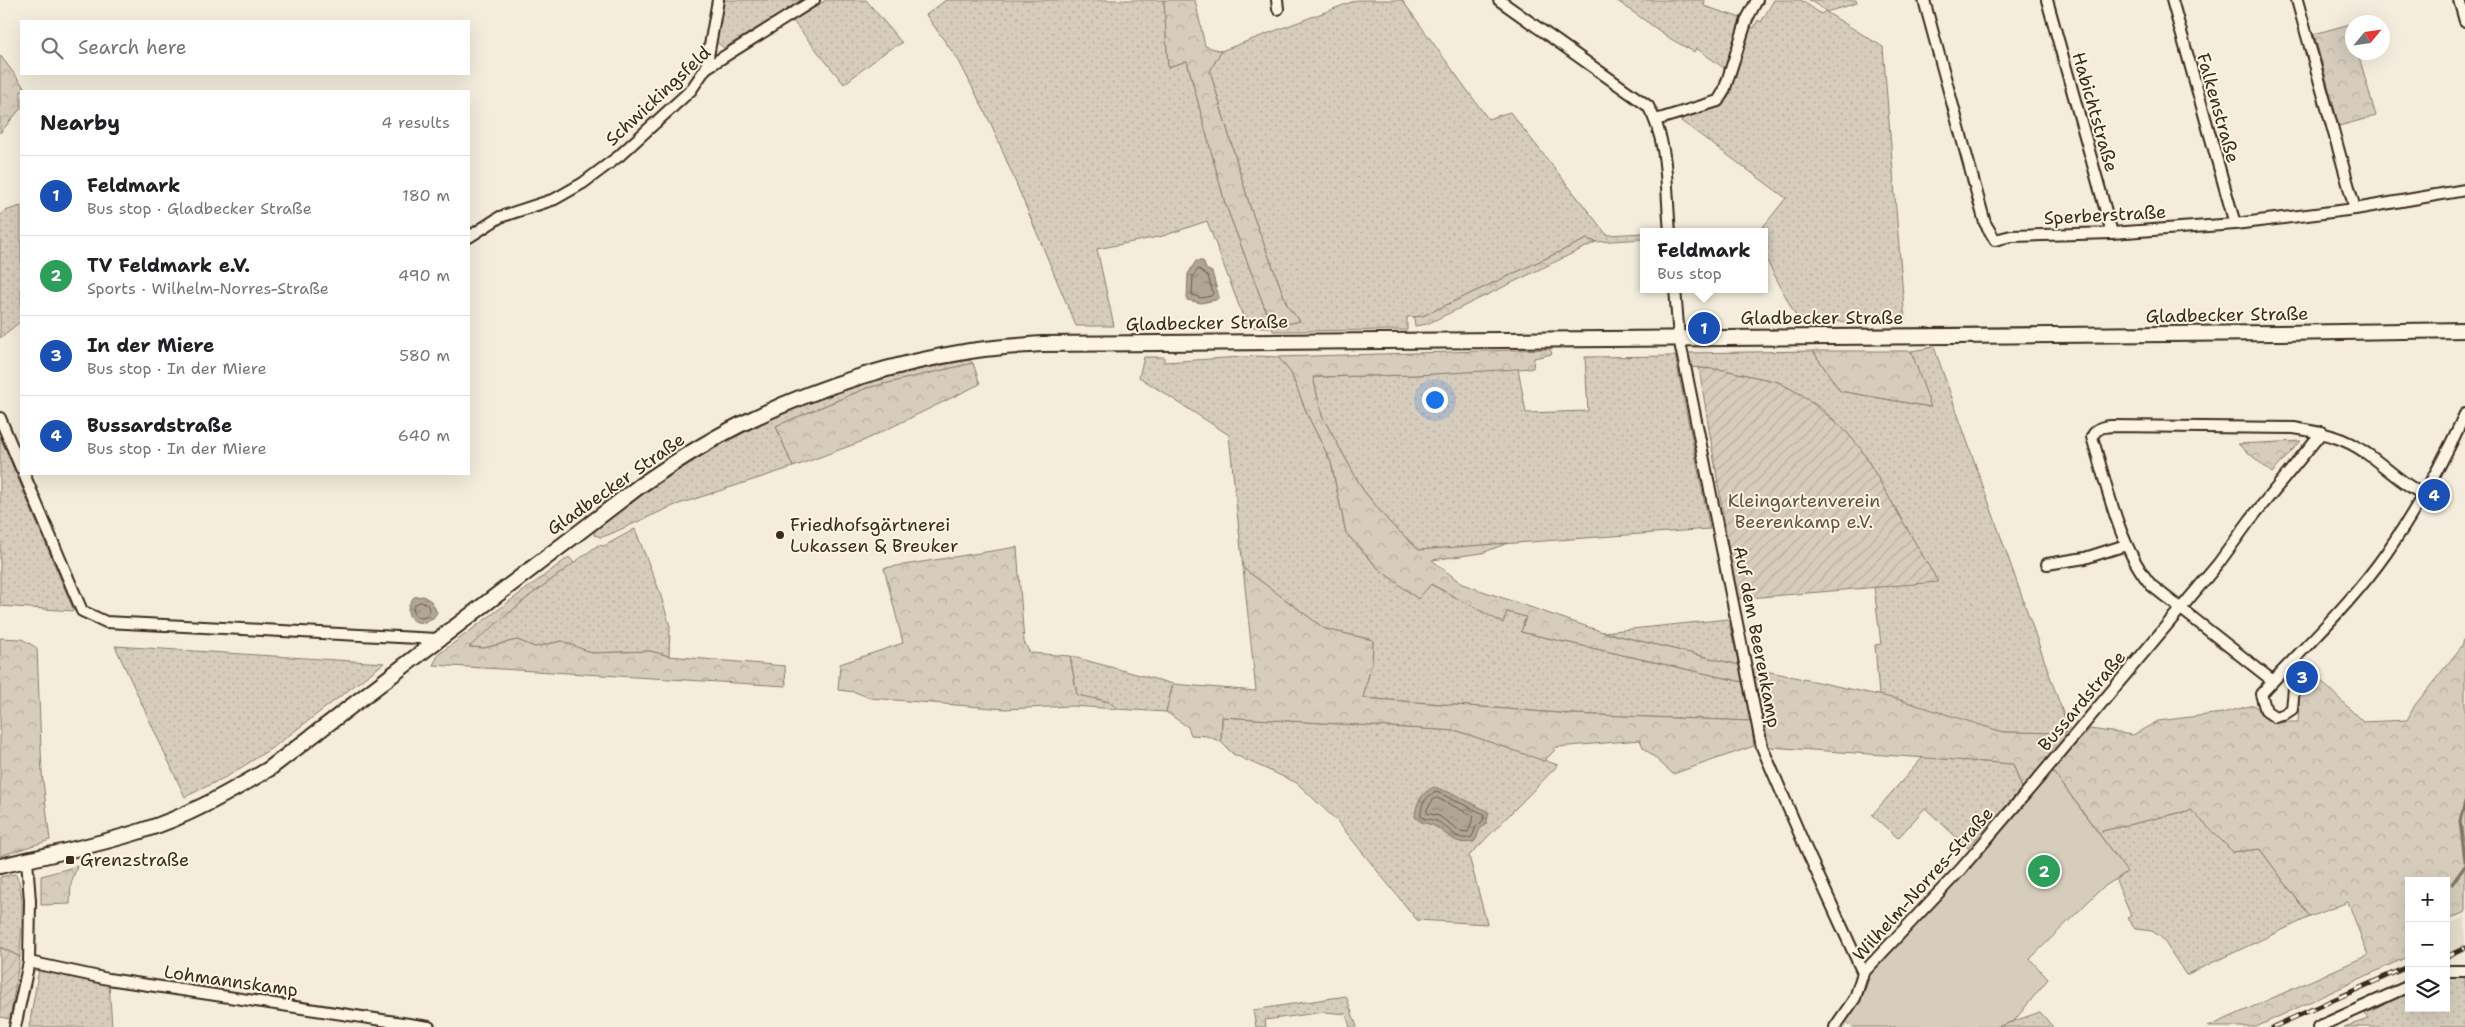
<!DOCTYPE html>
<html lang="en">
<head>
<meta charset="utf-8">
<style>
	:root { --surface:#fff; --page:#f2f2f2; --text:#202124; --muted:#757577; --line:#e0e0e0; --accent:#3b2a1e }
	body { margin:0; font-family:"Shantell Sans",sans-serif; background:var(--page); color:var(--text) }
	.controls { position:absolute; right:15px; bottom:15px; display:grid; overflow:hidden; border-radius:0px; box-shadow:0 5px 20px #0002 }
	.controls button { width:45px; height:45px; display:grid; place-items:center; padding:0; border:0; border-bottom:1px solid var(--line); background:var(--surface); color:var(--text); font:25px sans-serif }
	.compass { position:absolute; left:2345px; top:15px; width:45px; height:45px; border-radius:50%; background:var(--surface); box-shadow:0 5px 20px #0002; rotate:61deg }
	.you { position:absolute; left:1434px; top:399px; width:18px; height:18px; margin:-12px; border:4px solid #fff; border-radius:50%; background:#1a73e8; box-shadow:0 0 0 8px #1a73e833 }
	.badge { display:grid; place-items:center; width:32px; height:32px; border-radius:50%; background:var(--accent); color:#fff; font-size:16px; font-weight:700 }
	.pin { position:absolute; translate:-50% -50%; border:2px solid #fff; box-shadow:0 1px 5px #0006 }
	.popup { position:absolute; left:1640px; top:228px; width:128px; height:65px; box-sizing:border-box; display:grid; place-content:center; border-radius:0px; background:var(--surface); filter:drop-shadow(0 1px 4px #0005); font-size:16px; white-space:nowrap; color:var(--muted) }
	.popup b { font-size:19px; color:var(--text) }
	.popup::after { content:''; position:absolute; left:50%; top:100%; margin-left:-10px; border:10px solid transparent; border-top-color:var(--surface) }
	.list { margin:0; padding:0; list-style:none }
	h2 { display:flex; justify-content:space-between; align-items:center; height:65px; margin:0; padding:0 20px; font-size:21px }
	h2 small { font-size:16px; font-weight:400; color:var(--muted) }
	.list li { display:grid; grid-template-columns:32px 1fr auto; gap:15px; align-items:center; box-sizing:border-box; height:80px; padding:0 20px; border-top:1px solid var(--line) }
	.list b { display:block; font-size:19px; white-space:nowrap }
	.list p { margin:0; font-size:16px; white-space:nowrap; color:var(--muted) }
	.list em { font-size:16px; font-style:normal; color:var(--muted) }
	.icon { flex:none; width:28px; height:28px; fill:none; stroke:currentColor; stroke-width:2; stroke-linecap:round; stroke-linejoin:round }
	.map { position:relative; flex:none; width:2465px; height:1027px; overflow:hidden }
	.search { position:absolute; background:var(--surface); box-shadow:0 5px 20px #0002; left:20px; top:20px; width:450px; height:55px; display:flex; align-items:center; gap:12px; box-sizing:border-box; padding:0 18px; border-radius:0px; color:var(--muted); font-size:19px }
	.panel { position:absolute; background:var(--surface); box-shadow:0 5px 20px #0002; left:20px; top:90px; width:450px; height:385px; border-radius:0px }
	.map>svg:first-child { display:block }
</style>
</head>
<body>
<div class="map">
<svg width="2465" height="1027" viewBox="0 0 2465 1027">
	<defs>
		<pattern id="grass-dots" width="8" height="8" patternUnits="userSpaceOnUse" patternTransform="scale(1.25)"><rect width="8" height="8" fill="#d6cdbd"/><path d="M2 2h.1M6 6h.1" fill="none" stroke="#b9b0a2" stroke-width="1.8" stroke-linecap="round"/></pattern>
		<pattern id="forest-crowns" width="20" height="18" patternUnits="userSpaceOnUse" patternTransform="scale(1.25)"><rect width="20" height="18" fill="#d6cdbd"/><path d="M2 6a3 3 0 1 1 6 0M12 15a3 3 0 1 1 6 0" fill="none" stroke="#b9b0a2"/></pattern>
		<pattern id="garden-furrows" width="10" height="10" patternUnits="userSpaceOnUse" patternTransform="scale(1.25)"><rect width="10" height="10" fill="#d6cdbd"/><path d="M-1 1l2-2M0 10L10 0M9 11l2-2" fill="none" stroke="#b9b0a2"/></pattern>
		<pattern id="water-ripples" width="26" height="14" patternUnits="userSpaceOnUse" patternTransform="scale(1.25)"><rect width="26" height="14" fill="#b0a596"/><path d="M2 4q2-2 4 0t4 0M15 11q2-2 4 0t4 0" fill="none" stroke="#90877a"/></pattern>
	</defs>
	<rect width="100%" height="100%" fill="#f4eddd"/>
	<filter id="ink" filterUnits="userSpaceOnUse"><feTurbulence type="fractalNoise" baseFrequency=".02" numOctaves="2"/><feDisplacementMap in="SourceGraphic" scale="10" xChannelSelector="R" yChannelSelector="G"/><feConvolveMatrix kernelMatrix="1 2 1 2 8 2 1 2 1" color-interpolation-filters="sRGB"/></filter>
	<g filter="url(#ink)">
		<!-- built -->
		<path fill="#e5ddce" d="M 2465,917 L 2465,952 L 2446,960 L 2446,925 Z"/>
		<!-- grass -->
		<path fill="url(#grass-dots)" stroke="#887c6e" d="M 723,0 L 803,0 L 724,48 L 715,41 Z
			M 826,0 L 866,0 L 902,43 L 888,50 L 844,84 L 792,20 Z
			M 946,0 L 1164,0 L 1168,67 L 1187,61 L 1225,203 L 1272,327 L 1300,321 L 1288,307 L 1251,210 L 1210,71 L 1221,51 L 1357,0 L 1402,0 L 1488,119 L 1510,112 L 1607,235 L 1644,233 L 1644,239 L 1596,242 L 1587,239 L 1423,316 L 1407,317 L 1407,330 L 1273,331 L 1272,327 L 1247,327 L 1207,221 L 1163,236 L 1097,249 L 1114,326 L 1076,326 L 992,126 L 959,61 L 926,15 Z
			M 1616,0 L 1705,0 L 1704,6 L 1744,19 L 1728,71 L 1696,48 L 1694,52 L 1671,39 Z
			M 1774,0 L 1801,0 L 1821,14 L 1826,11 L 1809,0 L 1856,0 L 1857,3 L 1826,12 L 1883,47 L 1905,321 L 1799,322 L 1764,255 L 1764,232 L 1759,232 L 1786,198 L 1677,118 L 1710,108 L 1728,98 L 1734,79 L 1731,77 L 1748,26 L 1754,28 L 1758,20 L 1761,22 Z
			M 21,206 L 21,321 L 0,338 L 0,216 L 5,211 Z
			M 1934,347 L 2070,733 L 2003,732 L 1879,696 L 1875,645 L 1881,644 L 1874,587 L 1937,581 L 1861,449 L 1843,428 L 1822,409 L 1802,395 L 1778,382 L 1724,370 L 1689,367 L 1687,353 L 1813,351 L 1840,391 L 1930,407 L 1911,351 Z
			M 1257,356 L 1278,357 L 1291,373 L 1308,416 L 1331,462 L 1346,533 L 1379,569 L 1418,599 L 1430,584 L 1503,622 L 1507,612 L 1526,617 L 1521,632 L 1743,682 L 1751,721 L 1571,714 L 1363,698 L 1372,661 L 1373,640 L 1325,629 L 1243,568 L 1229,435 L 1139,377 L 1144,357 L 1164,357 L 1164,362 Z
			M 1675,356 L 1710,529 L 1419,550 L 1389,522 L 1363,490 L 1322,416 L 1313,377 L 1417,375 L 1518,368 L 1526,413 L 1588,411 L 1585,357 Z
			M 969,360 L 973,363 L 867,388 L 776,426 L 793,467 L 673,506 L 608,535 L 601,537 L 594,535 L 595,530 C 682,461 780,404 888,377 C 915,370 942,365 969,360 Z
			M 0,435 L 0,436 L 74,611 L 0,606 Z
			M 635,529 L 659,590 L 670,626 L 669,656 L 650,651 L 592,653 L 562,641 L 535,647 L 517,640 L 484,648 L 468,647 L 528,597 L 598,545 L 604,546 Z
			M 1728,619 L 1739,665 L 1603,632 Z
			M 115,646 L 384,663 L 275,746 L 228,776 L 185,797 Z
			M 1070,656 L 1173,684 L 1166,712 L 1117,709 L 1110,702 L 1077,695 Z
			M 1222,717 L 1458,731 L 1558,765 L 1469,856 L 1487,924 L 1417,920 L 1337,821 L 1297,783 L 1233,754 L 1221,742 Z
			M 1923,757 L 2013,764 L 2022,788 L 1968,848 L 1925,808 L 1898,838 L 1872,815 Z
			M 2191,810 L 2233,852 L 2260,849 L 2310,917 L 2186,975 L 2162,938 L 2152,931 L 2135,929 L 2127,918 L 2131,916 L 2115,878 L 2126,872 L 2098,832 Z
			M 15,874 C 27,890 20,936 20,957 L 0,947 L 0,877 Z
			M 39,969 L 109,983 L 112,1027 L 29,1027 Z
			M 2446,974 L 2465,975 L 2465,1027 L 2344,1027 L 2368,1019 L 2365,1014 L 2409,992 L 2409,1008 L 2446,1008 Z
			M 1346,996 L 1357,1027 L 1350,1027 L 1346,1014 L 1325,1012 L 1265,1020 L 1266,1027 L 1256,1027 L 1253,1010 Z
			M 2040,1012 L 2053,1027 L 1997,1027 Z"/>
		<!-- forest -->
		<path fill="url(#forest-crowns)" stroke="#887c6e" d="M 1164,0 L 1195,0 L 1205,46 L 1221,51 L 1210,71 L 1251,210 L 1288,307 L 1300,321 L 1272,327 L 1225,203 L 1187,61 L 1168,67 Z
			M 2350,24 L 2352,52 L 2358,53 L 2376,116 L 2339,126 L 2314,34 Z
			M 0,55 L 27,91 L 21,91 L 21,108 L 0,133 Z
			M 1587,239 L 1596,242 L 1427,324 L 1415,326 L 1414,317 L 1423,316 Z
			M 1550,349 L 1552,354 L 1534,358 L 1533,368 L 1417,375 L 1313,377 L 1322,416 L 1363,490 L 1389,522 L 1419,550 L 1508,543 L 1482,553 L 1432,560 L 1462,584 L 1603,632 L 1739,665 L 1743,682 L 1521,632 L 1526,617 L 1507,612 L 1503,623 L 1431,584 L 1418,599 L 1379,569 L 1346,533 L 1331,462 L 1308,416 L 1291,373 L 1278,357 Z
			M 1813,351 L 1911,351 L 1931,407 L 1840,391 Z
			M 973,363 L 980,384 L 863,441 L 793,467 L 776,426 L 867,388 Z
			M 2301,441 L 2272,473 L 2238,444 Z
			M 1017,547 L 1024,642 L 1030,653 L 1070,656 L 1077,695 L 1110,702 L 1117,709 L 1072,706 L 1005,709 L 870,698 L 855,692 L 838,690 L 840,664 L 903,643 L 884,568 Z
			M 569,557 L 574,563 L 528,597 L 469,647 L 484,648 L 517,640 L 535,647 L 562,641 L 592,653 L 650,651 L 669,656 L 785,666 L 786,686 L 433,665 L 439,654 Z
			M 1243,568 L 1325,629 L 1373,640 L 1372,661 L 1363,698 L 1571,714 L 1751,721 L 1754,746 L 1673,774 L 1643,747 L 1640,740 L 1558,747 L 1544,761 L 1458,731 L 1222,717 L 1221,742 L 1207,736 L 1191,735 L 1188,727 L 1166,712 L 1173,684 L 1256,691 Z
			M 2465,636 L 2465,912 L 2446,921 L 2446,881 L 2409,881 L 2409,956 L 2256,1027 L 2208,1027 L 2368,955 L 2348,902 L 2310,917 L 2260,849 L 2233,852 L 2191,810 L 2098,832 L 2052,770 L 2090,729 L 2133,735 L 2158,721 L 2222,713 L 2254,705 L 2272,722 L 2298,722 L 2301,670 L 2305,665 L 2363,722 L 2407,720 L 2415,705 L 2462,646 Z
			M 0,638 L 22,639 L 37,648 L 42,773 L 50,840 L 0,856 Z
			M 1752,668 L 1897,699 L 2003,732 L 2070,733 L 2022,788 L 2013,764 L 1769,747 Z
			M 77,866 L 71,884 L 70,904 L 41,905 L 41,876 Z"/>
		<!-- garden -->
		<path fill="url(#garden-furrows)" stroke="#887c6e" d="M 1699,368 L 1724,370 L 1778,382 L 1802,395 L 1843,428 L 1861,449 L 1938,582 L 1737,599 Z
			M 0,947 L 20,957 L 10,1019 L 0,1017 Z"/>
		<!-- pitch -->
		<path fill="#d6cdbd" stroke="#887c6e" d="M 2052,770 L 2127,872 L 2102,888 L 2030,959 L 2048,979 L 2014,1021 L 1997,1027 L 1852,1027 L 1845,1021 L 1863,995 L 1871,973 L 2035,791 Z"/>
		<!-- water -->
		<path fill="url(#water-ripples)" stroke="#817466" d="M 1196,261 L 1203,261 L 1206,269 L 1212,272 L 1219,297 L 1216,300 L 1201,303 L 1187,300 L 1188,274 Z
			M 423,596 L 431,601 L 437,612 C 427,634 395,619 414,597 Z
			M 1434,787 L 1454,794 L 1489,812 L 1486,824 L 1480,829 L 1475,841 C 1457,847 1450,836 1436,827 C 1428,822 1422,825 1415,817 C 1416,803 1421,793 1434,787 Z"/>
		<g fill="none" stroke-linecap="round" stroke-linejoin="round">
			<!-- shore -->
			<path stroke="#6a5b4e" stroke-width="1" d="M 1199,269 L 1208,276 L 1213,293 L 1211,296 L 1201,298 L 1192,295 L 1193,276 Z
				M413 610a8 8 0 1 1 16 0a8 8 0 1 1-16 0Z
				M 1437,792 L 1484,814 L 1483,821 L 1476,827 L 1472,837 C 1456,843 1449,826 1436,821 C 1430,819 1426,820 1421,816 C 1420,805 1426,795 1437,792 Z
				M 1437,798 L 1474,816 L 1468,832 L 1460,831 L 1439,816 L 1427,813 L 1427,809 L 1433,800 Z"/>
			<!-- stream -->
			<path stroke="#817466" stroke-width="3" d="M 2465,802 L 2460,821 L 2465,861
				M 2452,884 L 2465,866"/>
			<defs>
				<path id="minor" d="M 1277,0 L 1278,9
					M 1499,0 L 1648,106 C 1669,142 1666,190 1670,232
					M 1924,0 L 1985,223 L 1995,240 L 2011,236 L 2112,233 L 2235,224 L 2355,209 L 2465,190
					M 2047,0 L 2112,233
					M 2172,0 L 2235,224
					M 2297,0 L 2355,209
					M 2459,0 L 2465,21
					M 706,68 L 718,0
					M 1656,120 L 1718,101 L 1724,91 L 1747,19 L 1757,0
					M 469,237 L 500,217 L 555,199 L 583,183 L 619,156 L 691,90 L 706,68 L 814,0
					M 1675,289 L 1679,338 L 1687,376 L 1762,747 L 1807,851 L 1863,973
					M 0,418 L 21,468
					M 24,474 L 82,611 L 106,622 L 437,639
					M 2047,564 L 2085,558 L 2126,545
					M 2297,658 L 2292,709 L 2283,715 L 2275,717 L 2266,711 L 2261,694 C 2303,648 2351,604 2387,552 C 2417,509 2443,462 2465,414
					M 2273,681 L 2152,586 C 2119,548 2107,485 2092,437 C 2096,428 2102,427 2111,426 L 2294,428 C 2320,432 2344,437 2366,453 C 2385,466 2402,484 2423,494
					M 29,962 L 108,979 L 429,1027
					M 2446,971 L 2465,971
					M 15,1027 L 29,962 L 30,901 L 27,860
					M 1835,1027 L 1855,998 L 1863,973 L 1961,869 L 2038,779 L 2218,564 L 2250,520 L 2322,432
					M 2318,1027 L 2409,986"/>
				<path id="secondary" d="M 0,866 C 47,855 95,846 141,831 C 187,817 228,793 269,769 L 641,485 C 676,461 713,437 752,419 C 820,386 896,363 970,351 C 994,347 1018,346 1042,344 L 2279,333 L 2465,330"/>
			</defs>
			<!-- minor casing -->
			<use href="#minor" stroke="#3b2a1e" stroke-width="14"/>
			<!-- secondary casing -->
			<use href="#secondary" stroke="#3b2a1e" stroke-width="18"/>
			<!-- minor -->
			<use href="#minor" stroke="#fcf5e5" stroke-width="10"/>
			<!-- secondary -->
			<use href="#secondary" stroke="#fcf5e5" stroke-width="14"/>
			<defs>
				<path id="rail" d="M 2446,957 L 2465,948
					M 2273,1027 L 2409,966"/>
			</defs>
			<!-- rail casing -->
			<use href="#rail" stroke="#3b2a1e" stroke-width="5"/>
			<!-- rail -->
			<use href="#rail" stroke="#fcf5e5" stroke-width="3" stroke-dasharray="9" stroke-linecap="butt"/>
		</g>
	</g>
	<!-- markers -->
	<g fill="#3b2a1e" stroke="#fcf5e5" stroke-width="2">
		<circle cx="780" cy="535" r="5"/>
		<rect x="65" y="855" width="10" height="10" rx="2.5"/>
	</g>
	<g text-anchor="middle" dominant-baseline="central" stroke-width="4" stroke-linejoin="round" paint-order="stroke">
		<!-- street labels -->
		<g font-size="18" fill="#3b2a1e" stroke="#fcf5e5">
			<text transform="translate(658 96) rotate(-43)">Schwickingsfeld</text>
			<text transform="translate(2218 108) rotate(74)">Falkenstraße</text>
			<text transform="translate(2095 112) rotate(74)">Habichtstraße</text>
			<text transform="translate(2105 215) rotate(-3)">Sperberstraße</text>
			<text transform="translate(2227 315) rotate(-1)">Gladbecker Straße</text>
			<text x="1822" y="318">Gladbecker Straße</text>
			<text transform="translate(1207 323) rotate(-1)">Gladbecker Straße</text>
			<text transform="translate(616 484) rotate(-35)">Gladbecker Straße</text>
			<text transform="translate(1757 637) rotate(79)">Auf dem Beerenkamp</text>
			<text transform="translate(2082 701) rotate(-50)">Bussardstraße</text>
			<text transform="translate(1923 884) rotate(-48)">Wilhelm-Norres-Straße</text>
			<text transform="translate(231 981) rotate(8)">Lohmannskamp</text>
		</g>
		<!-- park labels -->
		<g font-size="18" fill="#625346" stroke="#fcf5e5">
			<text x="1804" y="501">Kleingartenverein<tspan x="1804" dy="21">Beerenkamp e.V.</tspan></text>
		</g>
		<!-- poi labels -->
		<g font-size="18" fill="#3b2a1e" stroke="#fcf5e5" text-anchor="start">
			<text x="790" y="525">Friedhofsgärtnerei<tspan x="790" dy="21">Lukassen &amp; Breuker</tspan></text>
			<text x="80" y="860">Grenzstraße</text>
		</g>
	</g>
</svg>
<div class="controls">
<button>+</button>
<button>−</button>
<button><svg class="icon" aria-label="layers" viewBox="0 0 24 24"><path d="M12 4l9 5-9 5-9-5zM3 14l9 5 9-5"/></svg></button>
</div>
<svg class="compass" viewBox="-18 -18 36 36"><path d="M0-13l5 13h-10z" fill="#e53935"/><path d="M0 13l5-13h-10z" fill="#757577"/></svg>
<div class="you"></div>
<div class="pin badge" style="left:1704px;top:328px;background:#1a4fb4">1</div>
<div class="popup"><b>Feldmark</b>Bus stop</div>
<div class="pin badge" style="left:2044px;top:871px;background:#2e9e5b">2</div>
<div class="pin badge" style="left:2302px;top:677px;background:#1a4fb4">3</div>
<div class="pin badge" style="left:2434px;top:495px;background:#1a4fb4">4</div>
<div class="search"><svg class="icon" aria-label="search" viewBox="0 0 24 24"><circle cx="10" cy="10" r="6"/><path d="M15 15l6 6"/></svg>Search here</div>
<section class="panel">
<h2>Nearby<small>4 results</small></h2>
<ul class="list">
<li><span class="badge" style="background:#1a4fb4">1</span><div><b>Feldmark</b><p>Bus stop · Gladbecker Straße</p></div><em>180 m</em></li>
<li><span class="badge" style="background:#2e9e5b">2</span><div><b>TV Feldmark e.V.</b><p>Sports · Wilhelm-Norres-Straße</p></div><em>490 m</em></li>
<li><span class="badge" style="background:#1a4fb4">3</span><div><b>In der Miere</b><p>Bus stop · In der Miere</p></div><em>580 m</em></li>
<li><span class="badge" style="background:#1a4fb4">4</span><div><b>Bussardstraße</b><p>Bus stop · In der Miere</p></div><em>640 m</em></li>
</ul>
</section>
</div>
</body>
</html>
